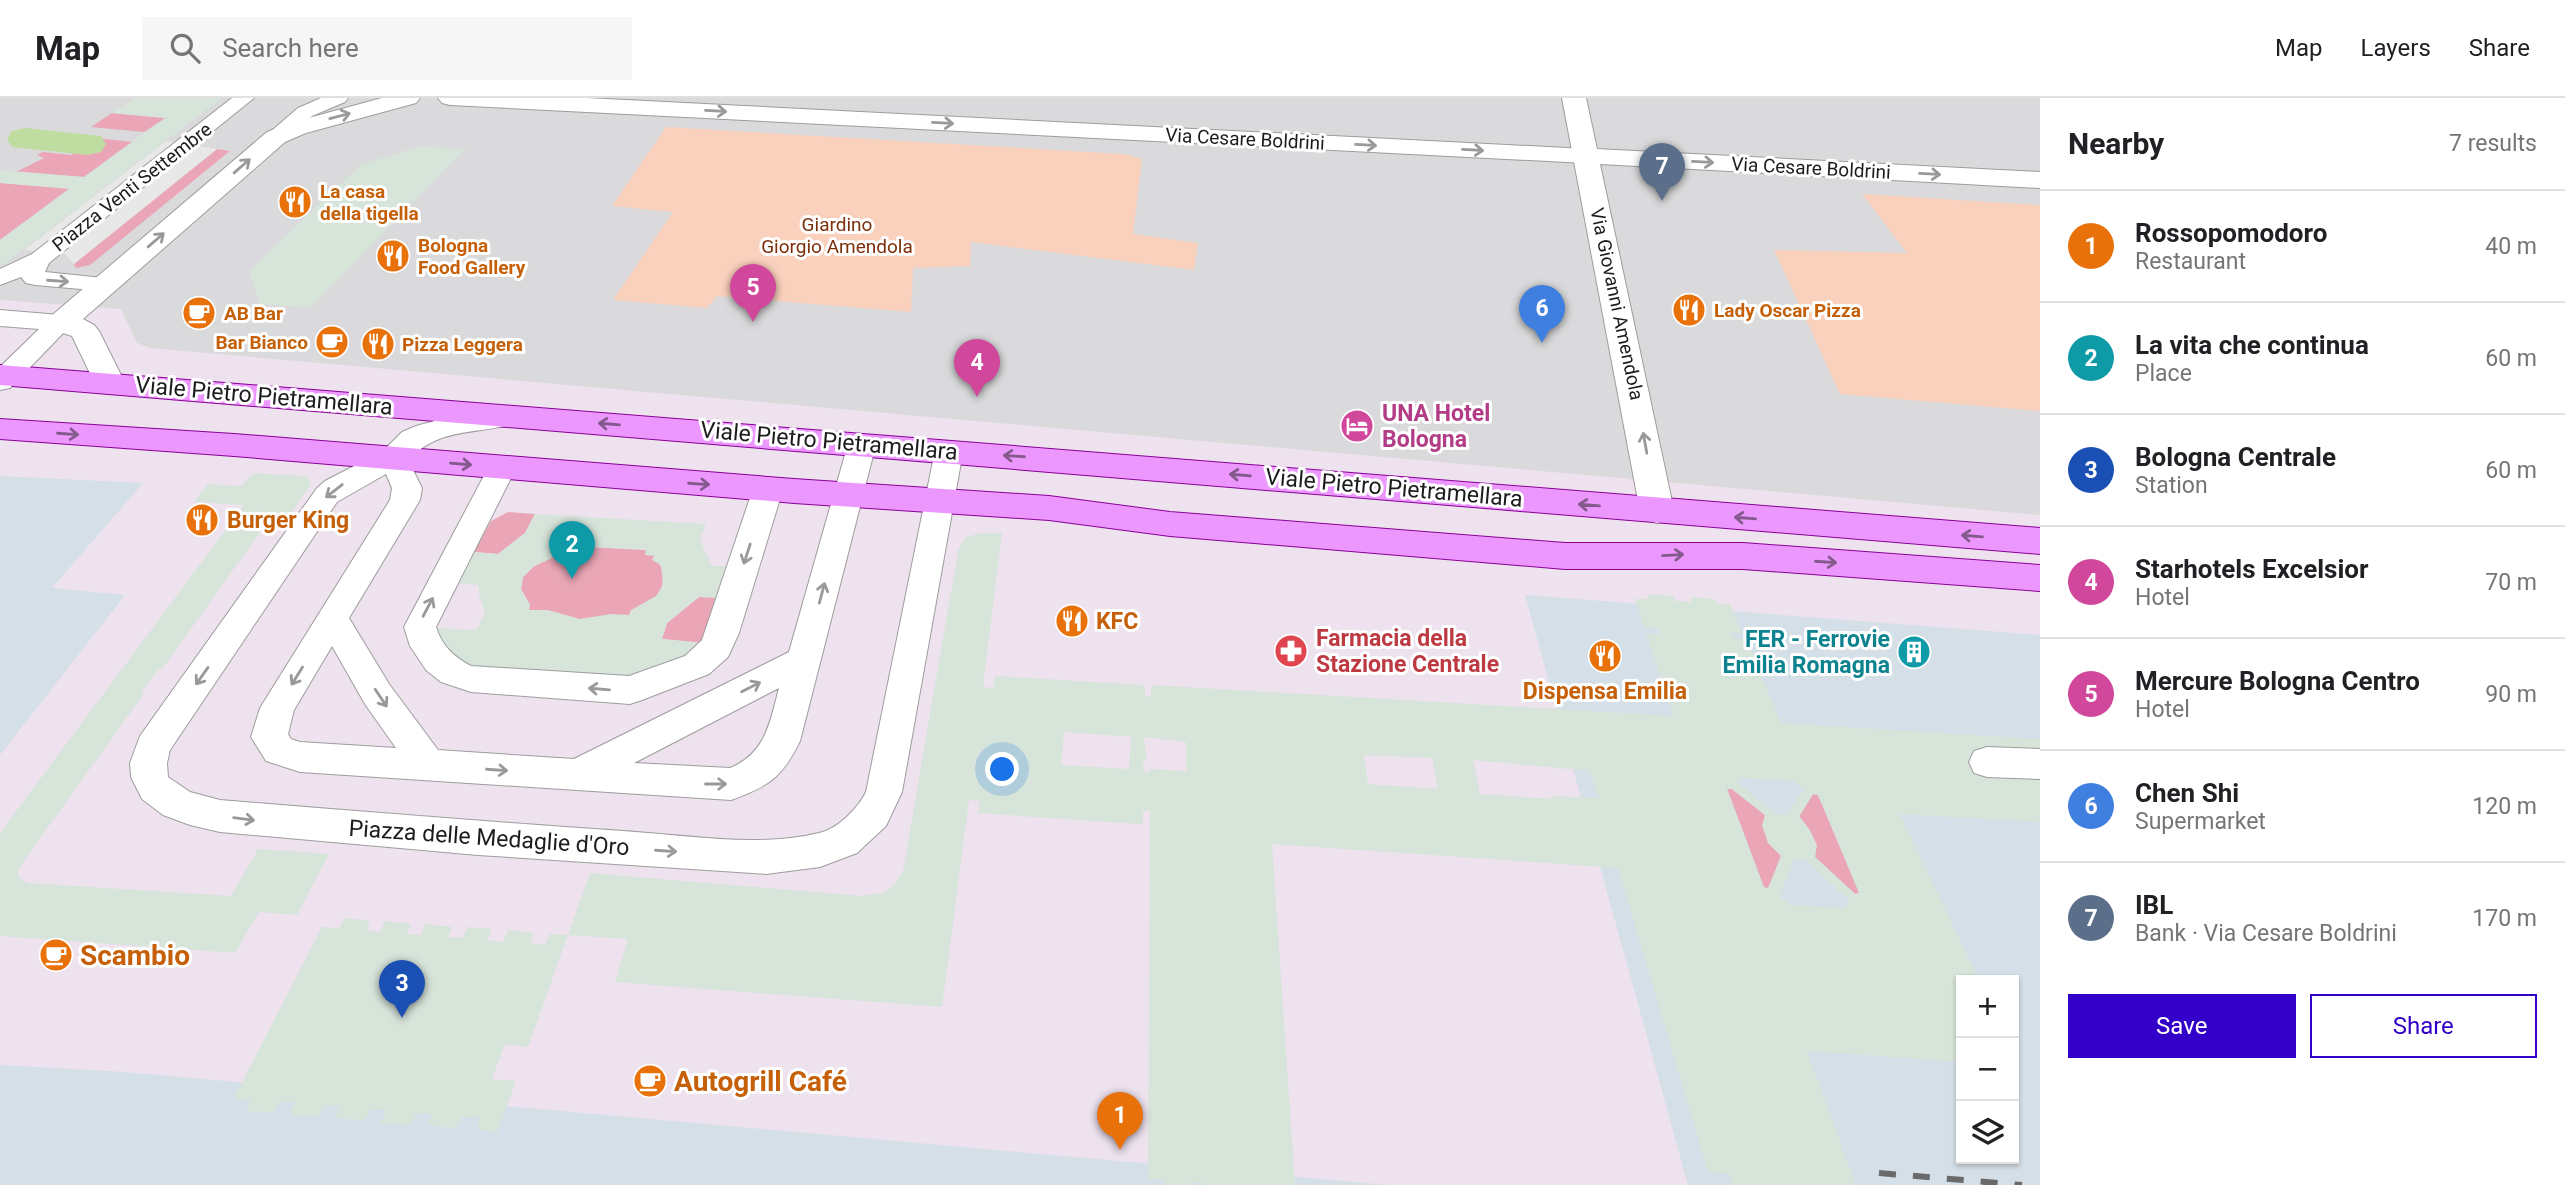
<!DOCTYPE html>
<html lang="en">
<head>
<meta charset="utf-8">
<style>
	:root { --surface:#fff; --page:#f6f6f6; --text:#202124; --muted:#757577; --line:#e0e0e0; --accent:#3200c9 }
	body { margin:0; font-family:Roboto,sans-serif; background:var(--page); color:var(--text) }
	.controls { position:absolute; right:21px; bottom:21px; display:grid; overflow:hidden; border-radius:0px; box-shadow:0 2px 5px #0004 }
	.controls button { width:63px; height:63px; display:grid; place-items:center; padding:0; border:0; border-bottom:2px solid var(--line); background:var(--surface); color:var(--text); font:35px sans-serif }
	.you { position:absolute; left:1003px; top:672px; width:24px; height:24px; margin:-18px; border:5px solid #fff; border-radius:50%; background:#1a73e8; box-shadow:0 0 0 10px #1a73e833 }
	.badge { display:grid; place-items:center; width:46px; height:46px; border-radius:50%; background:var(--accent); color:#fff; font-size:23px; font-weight:700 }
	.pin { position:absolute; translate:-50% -58px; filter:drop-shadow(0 2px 4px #0008) }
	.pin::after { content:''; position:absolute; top:37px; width:24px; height:21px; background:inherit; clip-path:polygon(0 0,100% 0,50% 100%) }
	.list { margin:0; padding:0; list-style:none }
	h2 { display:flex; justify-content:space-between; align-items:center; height:91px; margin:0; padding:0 28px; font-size:30px }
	h2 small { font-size:23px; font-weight:400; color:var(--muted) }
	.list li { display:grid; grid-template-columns:46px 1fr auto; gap:21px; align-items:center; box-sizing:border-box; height:112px; padding:0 28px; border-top:2px solid var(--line) }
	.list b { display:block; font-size:26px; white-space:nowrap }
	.list p { margin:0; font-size:23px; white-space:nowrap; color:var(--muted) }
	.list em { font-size:23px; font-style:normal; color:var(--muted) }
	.actions { display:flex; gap:14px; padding:21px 28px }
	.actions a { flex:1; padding:16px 0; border:2px solid var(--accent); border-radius:0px; text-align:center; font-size:24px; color:var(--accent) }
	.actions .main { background:var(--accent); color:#fff }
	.icon { flex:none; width:38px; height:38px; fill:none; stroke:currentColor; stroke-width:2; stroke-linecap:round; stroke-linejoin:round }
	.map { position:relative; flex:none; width:2040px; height:1087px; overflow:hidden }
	header { display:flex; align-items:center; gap:42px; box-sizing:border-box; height:98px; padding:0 35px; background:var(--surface); border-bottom:2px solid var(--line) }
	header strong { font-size:33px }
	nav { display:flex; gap:38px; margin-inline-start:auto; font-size:24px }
	.search { width:490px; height:63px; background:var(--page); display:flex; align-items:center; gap:18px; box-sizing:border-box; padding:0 24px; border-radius:0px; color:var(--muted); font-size:26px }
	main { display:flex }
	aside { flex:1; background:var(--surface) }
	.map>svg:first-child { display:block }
</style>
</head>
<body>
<header>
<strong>Map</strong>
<div class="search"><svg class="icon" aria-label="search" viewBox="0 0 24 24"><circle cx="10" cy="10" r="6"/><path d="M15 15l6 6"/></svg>Search here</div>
<nav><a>Map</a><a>Layers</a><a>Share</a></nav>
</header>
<main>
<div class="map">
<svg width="2040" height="1087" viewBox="0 0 2040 1087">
	<rect width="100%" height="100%" fill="#ede2ee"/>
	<!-- residential -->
	<path fill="#dad9db" d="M 0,0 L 2040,0 L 2040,417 L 150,250 L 137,245 L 121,211 L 0,202 Z"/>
	<!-- industrial -->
	<path fill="#d4dfe7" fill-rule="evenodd" d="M 0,378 L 143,385 L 52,490 L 125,497 L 0,657 Z
		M 1525,497 L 2040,537 L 2040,1087 L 1688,1087 ZM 1961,882 L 2014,882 L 2014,1061 L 1961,1061 Z
		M 0,967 L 124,974 L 1388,1087 L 0,1087 Z"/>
	<!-- grass -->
	<path fill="#eaa6b6" d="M 112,15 L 166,20 L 144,34 L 91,29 Z
		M 96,40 L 132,44 L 84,79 L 16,74 L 44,60 L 37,57 L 43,54 L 71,57 Z
		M 217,51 L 230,53 L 90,167 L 76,170 L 74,166 Z
		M 0,85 L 70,90 L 0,142 Z
		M 508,414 L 535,416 L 525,435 L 498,456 L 474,454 L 491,423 Z
		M 570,448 L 647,452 C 667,466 670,492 647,506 C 639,510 633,509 629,517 C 612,516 596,522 578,521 C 561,519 546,512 528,512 L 530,507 L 521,491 L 523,479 L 533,469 Z
		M 699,499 L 722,500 L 704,545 L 662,541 L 667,525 Z
		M 1727,691 L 1732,691 L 1765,717 L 1781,758 L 1769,790 L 1764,790 Z
		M 1813,696 L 1818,697 L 1860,795 L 1855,796 L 1815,759 C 1818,742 1810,731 1799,718 Z"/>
	<!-- park -->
	<path fill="#fad1bd" d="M 666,29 L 1123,56 L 1142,61 L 1133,136 L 1198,145 L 1194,172 L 971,144 L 970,168 L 913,170 L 911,214 L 717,198 L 707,210 L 613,202 L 673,114 L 612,108 Z
		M 1862,96 L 2040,107 L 2040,313 L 1840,296 L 1774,152 L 1907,155 Z"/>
	<!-- parking -->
	<path fill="#e8e8e8" d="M 166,43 L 217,51 L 74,166 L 65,156 L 24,152 Z"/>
	<!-- plaza -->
	<path fill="#d6e4da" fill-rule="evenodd" d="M 135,0 L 222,0 L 0,169 L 0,142 L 69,91 L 0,85 L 0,72 L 84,79 L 165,20 L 112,15 Z
		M 420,48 L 465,51 L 310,210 L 260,206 L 249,173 L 360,67 Z
		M 253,375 L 303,378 L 308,380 L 311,386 L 291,416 L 271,419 L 163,570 L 157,573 L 142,593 L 143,597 L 23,764 L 18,775 L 20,781 L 29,785 L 231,798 L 258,751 L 329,756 L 297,817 L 259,814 L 235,855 L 0,838 L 0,735 L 244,407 L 194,404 L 208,386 L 242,388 Z
		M 535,416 L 706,426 L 700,442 L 712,468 L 733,468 L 722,500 L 699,499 L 667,525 L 662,541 L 704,545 L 697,553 L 642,581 L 480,573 L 459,565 L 436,536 L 437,530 L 476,532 L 485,515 L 479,497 L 479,487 L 458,485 L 474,454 L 498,456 L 525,435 ZM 570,448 L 646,452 L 645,457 L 654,458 L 652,462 L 661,467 L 663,487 L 656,498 L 631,512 L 629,517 L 611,516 L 580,521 L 548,512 L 529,512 L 530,507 L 521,491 L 523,479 L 533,469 L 556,458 L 559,453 L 568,453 Z
		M 978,435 L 1002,435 L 983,589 L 993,590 L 995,578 L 1144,587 L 1145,598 L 1151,599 L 1151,587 L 1674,618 L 1646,536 L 1660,536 L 1657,530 L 1644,529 L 1635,501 L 1648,501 L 1647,496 L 1673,498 L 1676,503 L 1691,504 L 1691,499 L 1715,501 L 1718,506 L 1730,506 L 1742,535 L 1731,534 L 1734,541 L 1746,542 L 1781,625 L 2040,641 L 2040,724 L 1900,716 L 1979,882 L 1961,882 L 1961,964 L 1807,953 L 1856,1087 L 1733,1087 L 1729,1076 L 1708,1074 L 1618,770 L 1272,746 L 1295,1087 L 1207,1087 L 1190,1083 L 1190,1087 L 1166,1087 L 1165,1082 L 1148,1080 L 1150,713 L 1143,713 L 1143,726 L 1107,724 L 978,715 L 980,703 L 969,702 L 942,909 L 615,884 L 628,841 L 568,837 L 528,949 L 505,946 L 492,981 L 516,983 L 497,1034 L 477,1032 L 480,1019 L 462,1019 L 456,1031 L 428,1027 L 432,1016 L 416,1015 L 411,1027 L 381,1025 L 386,1012 L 370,1011 L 364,1023 L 335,1020 L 340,1008 L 323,1008 L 318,1019 L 290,1017 L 296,1004 L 279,1004 L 274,1015 L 246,1013 L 251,1002 L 234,1000 L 322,829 L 339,830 L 345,820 L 370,823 L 366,833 L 380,834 L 385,823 L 411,826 L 407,836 L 421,837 L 425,826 L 452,829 L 448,839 L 463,840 L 467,829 L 492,831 L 487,842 L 503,844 L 508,832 L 534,835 L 530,845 L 545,847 L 550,836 L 568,837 L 590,775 L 862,798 L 885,794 L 893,788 L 903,773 L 958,453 L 964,441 ZM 1064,634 L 1131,639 L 1129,671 L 1061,667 ZM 1144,639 L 1186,644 L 1186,673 L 1150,671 L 1150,674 L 1144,674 L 1143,663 L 1147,663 ZM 1364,657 L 1432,660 L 1438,691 L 1368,686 ZM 1473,662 L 1590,673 L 1598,700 L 1551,698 L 1551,701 L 1480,696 ZM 1740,680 L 1794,683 L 1804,691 L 1787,717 L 1776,716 L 1737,685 ZM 1727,691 L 1732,691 L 1765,717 L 1762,727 L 1768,745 L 1781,758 L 1768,790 L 1764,789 ZM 1813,696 L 1818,697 L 1859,795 L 1855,796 L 1815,759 L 1817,747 L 1809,731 L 1799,719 ZM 1794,761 L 1805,762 L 1849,802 L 1845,810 L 1790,807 L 1780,798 Z"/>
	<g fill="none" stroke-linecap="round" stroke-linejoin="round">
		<!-- canal -->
		<path fill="#c0dda1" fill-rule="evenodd" d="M 25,30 L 101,38 L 106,46 L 101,54 L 88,57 L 12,49 L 7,41 L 12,33 Z"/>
		<defs>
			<path id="service" d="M 232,0 L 254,0 L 49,165 L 45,174 L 113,181 L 116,186 L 113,191 L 104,193 L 35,187 L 26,185 L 21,179 L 0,187 L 0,171 L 32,156 Z
				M 321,0 L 348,0 L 345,4 L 312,18 L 283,43 L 269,43 L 266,39 L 269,35 L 298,10 Z
				M 0,212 L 60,217 L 69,220 L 73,225 L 10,290 L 0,292 L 0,269 L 39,231 L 0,228 Z
				M 503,311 L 513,314 L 517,320 L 513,326 C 472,337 441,329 408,362 L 422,390 L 420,402 L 349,520 L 389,586 L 438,652 L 574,661 L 789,554 L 848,346 L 852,339 L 862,337 L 872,339 L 876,346 L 800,643 C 782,680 769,688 731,702 L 300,674 L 266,663 L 251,639 L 260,610 L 390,402 L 392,390 L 386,376 L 337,404 L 170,652 L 167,665 L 168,679 L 190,694 L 220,702 C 354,713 489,724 623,733 C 687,737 757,750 819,735 C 838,731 858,710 866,694 L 935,353 L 939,346 L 949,344 L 959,346 L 963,353 L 902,694 L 886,728 L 857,755 L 820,769 L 766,776 L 478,757 L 220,734 L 190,727 L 163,717 L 142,701 L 131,679 L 130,665 L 140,638 L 317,390 L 325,383 L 383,353 L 402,334 L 416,328 L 464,315 ZM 332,548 L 365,606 L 396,650 L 300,644 L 291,641 L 288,636 L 294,612 ZM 779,590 C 770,624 766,655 730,670 L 634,665 Z
				M 502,360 L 512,363 L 516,370 L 436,529 C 442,548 454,559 471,568 L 629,578 L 685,558 L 702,542 L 753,391 L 758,384 L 768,381 L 778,384 L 783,391 L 739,535 L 728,559 L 709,576 L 642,602 L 630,606 L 471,594 L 441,584 L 426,572 L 410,548 L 404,529 L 488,370 L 492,363 Z
				M 1987,649 L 2040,651 L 2040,681 L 1987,679 L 1974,675 L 1969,664 L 1974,653 Z"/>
			<path id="minor" d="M 382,0 L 420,0 L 416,5 L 306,35 L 285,44 L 83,221 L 94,227 L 99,233 L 125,285 L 120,292 L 109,295 L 98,292 L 72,238 L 50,231 L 45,225 L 50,219 L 267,34 L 290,25 Z
				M 438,0 L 587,0 L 1586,51 L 1595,53 L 1598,58 L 1595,63 L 1586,65 L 450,7 L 442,5 Z"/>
			<path id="tertiary" d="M 1562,0 L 1586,0 L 1597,51 L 2040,74 L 2040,90 L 1600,66 L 1674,413 L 1669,422 L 1657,425 L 1645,422 L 1640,413 Z"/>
			<path id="primary" d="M 0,267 L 2040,430 L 2040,456 L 0,287 Z
				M 0,321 L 234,336 L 794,381 L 1049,398 L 1170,414 L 1565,445 L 1743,445 L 2040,467 L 2040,493 L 1743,471 L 1565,471 L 1170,438 L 1049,422 L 794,405 L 234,358 L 0,341 Z"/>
		</defs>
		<!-- service casing -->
		<use href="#service" stroke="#9d9d9d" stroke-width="2"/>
		<!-- minor casing -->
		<use href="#minor" stroke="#9d9d9d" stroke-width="2"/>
		<!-- tertiary casing -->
		<use href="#tertiary" stroke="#9d9d9d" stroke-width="2"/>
		<!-- primary casing -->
		<use href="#primary" stroke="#890095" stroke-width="2"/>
		<!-- service -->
		<use href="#service" fill="#fff" fill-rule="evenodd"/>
		<!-- minor -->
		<use href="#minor" fill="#fff" fill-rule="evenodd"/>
		<!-- tertiary -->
		<use href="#tertiary" fill="#fff" fill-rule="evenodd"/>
		<!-- primary -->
		<use href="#primary" fill="#eb97fe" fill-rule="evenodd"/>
		<!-- rail -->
		<path stroke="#6a6a6a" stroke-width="6" stroke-dasharray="17 17" stroke-linecap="butt" d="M 1879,1075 L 2022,1087"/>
	</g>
	<!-- one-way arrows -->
	<defs><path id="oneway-shaft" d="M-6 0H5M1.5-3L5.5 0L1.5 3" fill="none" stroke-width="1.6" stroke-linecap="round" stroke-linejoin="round" transform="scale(1.75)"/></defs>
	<g stroke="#999">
		<use href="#oneway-shaft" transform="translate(716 13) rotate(3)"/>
		<use href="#oneway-shaft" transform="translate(340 18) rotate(-15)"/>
		<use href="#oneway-shaft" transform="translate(943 25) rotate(3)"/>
		<use href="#oneway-shaft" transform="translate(1366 47) rotate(3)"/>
		<use href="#oneway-shaft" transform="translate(1473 52) rotate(3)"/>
		<use href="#oneway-shaft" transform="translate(1703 64) rotate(3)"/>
		<use href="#oneway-shaft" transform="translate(242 68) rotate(-41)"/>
		<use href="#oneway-shaft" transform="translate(1930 76) rotate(3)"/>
		<use href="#oneway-shaft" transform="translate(156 142) rotate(-41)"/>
		<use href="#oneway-shaft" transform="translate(58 183) rotate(4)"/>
		<use href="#oneway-shaft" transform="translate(1645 345) rotate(-100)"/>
		<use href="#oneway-shaft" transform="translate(334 393) rotate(142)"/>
		<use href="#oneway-shaft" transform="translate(747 456) rotate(108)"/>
		<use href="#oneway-shaft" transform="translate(822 495) rotate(-75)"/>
		<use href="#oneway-shaft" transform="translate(428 509) rotate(-62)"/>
		<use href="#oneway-shaft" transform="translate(202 578) rotate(125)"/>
		<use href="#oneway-shaft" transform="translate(297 578) rotate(122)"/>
		<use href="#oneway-shaft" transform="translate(751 589) rotate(-27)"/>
		<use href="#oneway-shaft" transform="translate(599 591) rotate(-175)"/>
		<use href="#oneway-shaft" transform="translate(381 600) rotate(56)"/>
		<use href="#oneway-shaft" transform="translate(497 672) rotate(4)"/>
		<use href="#oneway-shaft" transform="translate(716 686)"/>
		<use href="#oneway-shaft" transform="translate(244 721) rotate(8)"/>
		<use href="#oneway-shaft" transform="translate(666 753) rotate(4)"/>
	</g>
	<g stroke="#845a8d">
		<use href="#oneway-shaft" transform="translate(609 326) rotate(-175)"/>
		<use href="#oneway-shaft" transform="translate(68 336) rotate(4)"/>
		<use href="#oneway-shaft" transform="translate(1014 358) rotate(-176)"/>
		<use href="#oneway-shaft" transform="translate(461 366) rotate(5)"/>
		<use href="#oneway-shaft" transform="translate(1240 377) rotate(-175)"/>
		<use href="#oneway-shaft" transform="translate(699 386) rotate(4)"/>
		<use href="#oneway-shaft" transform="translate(1589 407) rotate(-175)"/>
		<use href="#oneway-shaft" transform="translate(1745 420) rotate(-175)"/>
		<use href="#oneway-shaft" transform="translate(1972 438) rotate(-175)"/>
		<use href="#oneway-shaft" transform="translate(1673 457) rotate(-3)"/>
		<use href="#oneway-shaft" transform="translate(1826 464) rotate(4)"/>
	</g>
	<!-- icons -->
	<defs>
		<symbol id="restaurant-disc" viewBox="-11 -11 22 22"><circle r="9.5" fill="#e8710a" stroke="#fff"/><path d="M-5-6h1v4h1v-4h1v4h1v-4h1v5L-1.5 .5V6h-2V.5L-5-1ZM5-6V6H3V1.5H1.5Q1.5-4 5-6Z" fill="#fff"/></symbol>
		<symbol id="cafe-disc" viewBox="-11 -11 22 22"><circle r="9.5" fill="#e8710a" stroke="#fff"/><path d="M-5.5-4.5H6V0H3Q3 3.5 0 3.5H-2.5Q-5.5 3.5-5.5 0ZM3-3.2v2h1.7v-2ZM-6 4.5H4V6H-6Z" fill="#fff"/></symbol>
		<symbol id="hotel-disc" viewBox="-11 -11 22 22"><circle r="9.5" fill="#d1479c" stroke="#fff"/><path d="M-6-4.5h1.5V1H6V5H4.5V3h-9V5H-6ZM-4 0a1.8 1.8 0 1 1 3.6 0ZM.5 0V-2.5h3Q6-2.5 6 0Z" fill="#fff"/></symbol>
		<symbol id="pharmacy-disc" viewBox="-11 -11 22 22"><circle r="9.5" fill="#e0444e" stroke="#fff"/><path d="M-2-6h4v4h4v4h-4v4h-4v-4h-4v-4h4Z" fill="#fff"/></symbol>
		<symbol id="building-disc" viewBox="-11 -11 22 22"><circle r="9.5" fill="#0f9aa8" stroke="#fff"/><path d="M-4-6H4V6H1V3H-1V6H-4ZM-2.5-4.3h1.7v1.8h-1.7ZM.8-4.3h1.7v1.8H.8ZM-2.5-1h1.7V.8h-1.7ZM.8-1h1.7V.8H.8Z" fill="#fff"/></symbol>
	</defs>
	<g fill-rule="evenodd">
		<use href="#restaurant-disc" x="276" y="85" width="38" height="38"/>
		<use href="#restaurant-disc" x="374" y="139" width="38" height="38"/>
		<use href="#restaurant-disc" x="1670" y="193" width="38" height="38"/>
		<use href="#cafe-disc" x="180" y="196" width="38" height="38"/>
		<use href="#cafe-disc" x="313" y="225" width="38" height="38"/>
		<use href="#restaurant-disc" x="359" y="227" width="38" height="38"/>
		<use href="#hotel-disc" x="1338" y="309" width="38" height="38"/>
		<use href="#restaurant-disc" x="183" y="403" width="38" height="38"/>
		<use href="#restaurant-disc" x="1053" y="504" width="38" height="38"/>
		<use href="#pharmacy-disc" x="1272" y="534" width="38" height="38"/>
		<use href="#building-disc" x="1895" y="535" width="38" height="38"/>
		<use href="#restaurant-disc" x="1586" y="539" width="38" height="38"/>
		<use href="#cafe-disc" x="37" y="838" width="38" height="38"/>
		<use href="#cafe-disc" x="631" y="964" width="38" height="38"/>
	</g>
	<g text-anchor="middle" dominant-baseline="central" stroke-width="6" stroke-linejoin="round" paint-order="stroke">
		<!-- far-street labels -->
		<g font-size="19" fill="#1c1c1c" stroke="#fff">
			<text transform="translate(1245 41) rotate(3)">Via Cesare Boldrini</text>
			<text transform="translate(1811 70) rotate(3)">Via Cesare Boldrini</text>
			<text transform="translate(132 89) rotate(-38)">Piazza Venti Settembre</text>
			<text transform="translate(1617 206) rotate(78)">Via Giovanni Amendola</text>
		</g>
		<!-- far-food labels -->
		<g font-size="19" font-weight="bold" fill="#c56008" stroke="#fff" text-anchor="start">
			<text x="320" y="93">La casa<tspan x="320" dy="22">della tigella</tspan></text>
			<text x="418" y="147">Bologna<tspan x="418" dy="22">Food Gallery</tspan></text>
			<text x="1714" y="212">Lady Oscar Pizza</text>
			<text x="224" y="215">AB Bar</text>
			<text x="308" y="244" text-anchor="end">Bar Bianco</text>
			<text x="402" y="246">Pizza Leggera</text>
		</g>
		<!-- far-park labels -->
		<g font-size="19" fill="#7c2f09" stroke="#fff">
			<text x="837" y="126">Giardino<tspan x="837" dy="22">Giorgio Amendola</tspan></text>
		</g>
		<!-- street labels -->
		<g font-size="23" fill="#1c1c1c" stroke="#fff">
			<text transform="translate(264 298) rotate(5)">Viale Pietro Pietramellara</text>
			<text transform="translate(829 343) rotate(5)">Viale Pietro Pietramellara</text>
			<text transform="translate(1394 390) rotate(5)">Viale Pietro Pietramellara</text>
			<text transform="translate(489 740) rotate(4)">Piazza delle Medaglie d'Oro</text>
		</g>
		<!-- hotel labels -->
		<g font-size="23" font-weight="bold" fill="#b23c85" stroke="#fff" text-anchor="start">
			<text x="1382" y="315">UNA Hotel<tspan x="1382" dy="26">Bologna</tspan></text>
		</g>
		<!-- food labels -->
		<g font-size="23" font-weight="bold" fill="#c56008" stroke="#fff" text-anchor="start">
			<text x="227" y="422">Burger King</text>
			<text x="1096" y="523">KFC</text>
			<text x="1605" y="593" text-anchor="middle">Dispensa Emilia</text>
		</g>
		<!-- health labels -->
		<g font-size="23" font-weight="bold" fill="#be3a42" stroke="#fff" text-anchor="start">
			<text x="1316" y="540">Farmacia della<tspan x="1316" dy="26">Stazione Centrale</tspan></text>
		</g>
		<!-- culture labels -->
		<g font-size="23" font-weight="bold" fill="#0d838f" stroke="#fff" text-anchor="end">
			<text x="1890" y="541">FER - Ferrovie<tspan x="1890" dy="26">Emilia Romagna</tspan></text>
		</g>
		<!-- near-food labels -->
		<g font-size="28" font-weight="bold" fill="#c56008" stroke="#fff" text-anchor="start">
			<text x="80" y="857">Scambio</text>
			<text x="674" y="983">Autogrill Café</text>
		</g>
	</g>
</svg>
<div class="controls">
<button>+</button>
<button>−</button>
<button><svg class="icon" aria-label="layers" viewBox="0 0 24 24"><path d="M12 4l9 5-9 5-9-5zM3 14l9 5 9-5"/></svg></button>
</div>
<div class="you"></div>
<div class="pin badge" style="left:1120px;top:1052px;background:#e8710a">1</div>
<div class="pin badge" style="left:572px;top:481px;background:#0f9aa8">2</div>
<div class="pin badge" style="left:402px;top:920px;background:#1a4fb4">3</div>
<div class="pin badge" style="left:977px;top:299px;background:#d1479c">4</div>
<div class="pin badge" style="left:753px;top:224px;background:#d1479c">5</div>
<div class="pin badge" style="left:1542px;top:245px;background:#3f7fe0">6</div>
<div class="pin badge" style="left:1662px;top:103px;background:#5c6f8a">7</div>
</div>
<aside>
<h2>Nearby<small>7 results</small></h2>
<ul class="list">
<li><span class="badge" style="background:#e8710a">1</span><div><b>Rossopomodoro</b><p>Restaurant</p></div><em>40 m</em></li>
<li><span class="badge" style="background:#0f9aa8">2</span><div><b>La vita che continua</b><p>Place</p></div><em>60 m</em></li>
<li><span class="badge" style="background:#1a4fb4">3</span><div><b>Bologna Centrale</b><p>Station</p></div><em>60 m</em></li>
<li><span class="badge" style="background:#d1479c">4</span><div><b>Starhotels Excelsior</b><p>Hotel</p></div><em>70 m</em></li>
<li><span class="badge" style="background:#d1479c">5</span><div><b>Mercure Bologna Centro</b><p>Hotel</p></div><em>90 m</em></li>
<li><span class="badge" style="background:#3f7fe0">6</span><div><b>Chen Shi</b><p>Supermarket</p></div><em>120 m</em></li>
<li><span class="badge" style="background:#5c6f8a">7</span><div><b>IBL</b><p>Bank · Via Cesare Boldrini</p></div><em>170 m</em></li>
</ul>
<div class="actions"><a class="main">Save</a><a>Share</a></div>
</aside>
</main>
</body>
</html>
